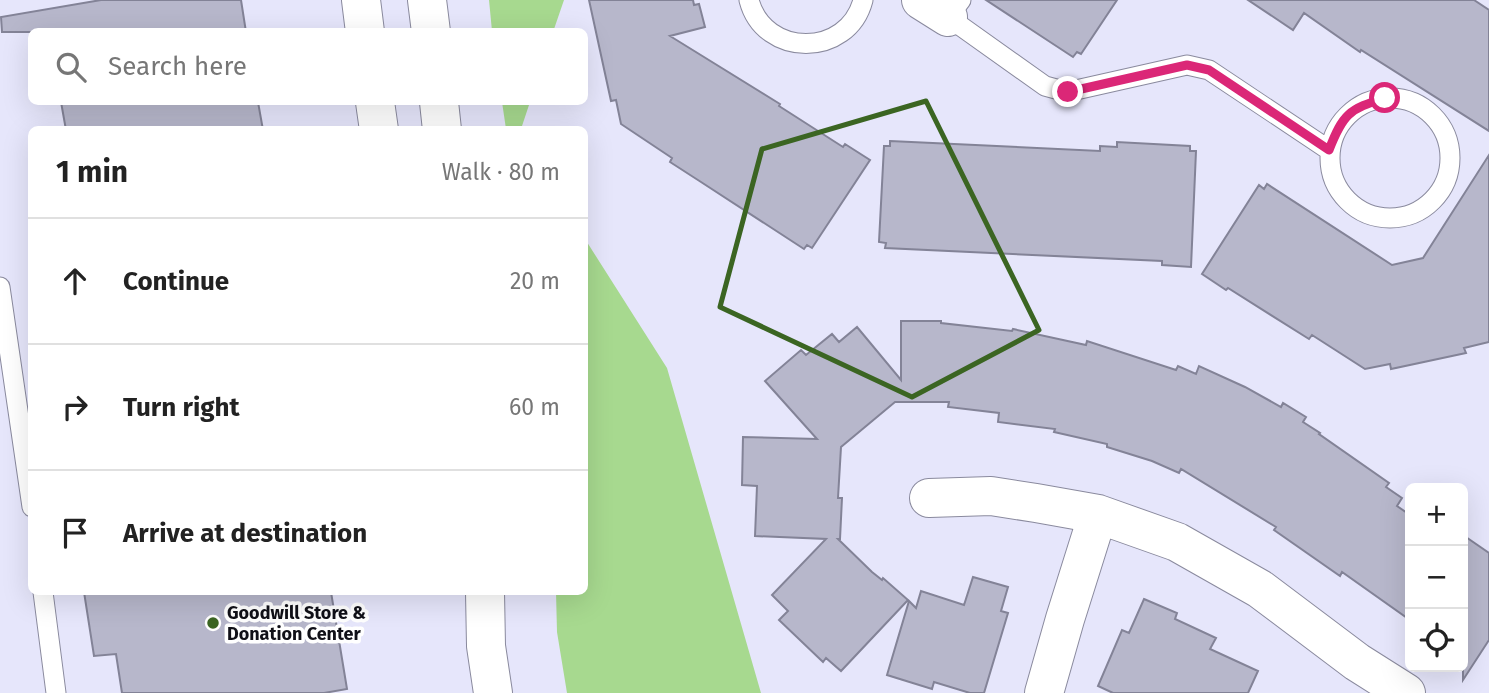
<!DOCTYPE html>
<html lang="en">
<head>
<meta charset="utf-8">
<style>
	:root { --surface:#fff; --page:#f6f6f6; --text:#222; --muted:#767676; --line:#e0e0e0 }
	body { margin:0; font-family:"Fira Sans",sans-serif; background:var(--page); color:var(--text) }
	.controls { position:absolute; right:21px; bottom:21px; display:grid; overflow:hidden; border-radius:10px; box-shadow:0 7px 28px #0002 }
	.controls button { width:63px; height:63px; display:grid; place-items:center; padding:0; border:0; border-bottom:2px solid var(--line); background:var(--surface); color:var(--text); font:35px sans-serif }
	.stop { position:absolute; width:21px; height:21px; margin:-16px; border:5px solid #db2777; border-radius:50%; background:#fff }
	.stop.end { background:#db2777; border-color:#fff; box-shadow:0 2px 7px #0008 }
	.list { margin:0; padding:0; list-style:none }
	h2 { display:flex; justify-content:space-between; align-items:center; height:91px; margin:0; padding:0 28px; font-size:30px }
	h2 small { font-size:23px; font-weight:400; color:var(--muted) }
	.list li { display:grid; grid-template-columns:46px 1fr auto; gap:21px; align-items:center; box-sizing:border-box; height:126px; padding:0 28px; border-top:2px solid var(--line) }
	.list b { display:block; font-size:26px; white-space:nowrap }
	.list em { font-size:23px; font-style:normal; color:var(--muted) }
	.icon { flex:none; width:38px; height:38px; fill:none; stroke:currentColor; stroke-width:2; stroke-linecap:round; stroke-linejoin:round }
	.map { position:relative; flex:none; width:1489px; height:693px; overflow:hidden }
	.search { position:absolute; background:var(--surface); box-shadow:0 7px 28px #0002; left:28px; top:28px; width:560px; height:77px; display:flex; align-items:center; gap:18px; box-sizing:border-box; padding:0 24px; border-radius:10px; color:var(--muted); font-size:26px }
	.panel { position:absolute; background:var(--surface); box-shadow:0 7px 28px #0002; left:28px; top:126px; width:560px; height:469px; border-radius:10px }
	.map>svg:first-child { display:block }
</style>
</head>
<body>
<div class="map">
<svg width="1489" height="693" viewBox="0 0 1489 693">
	<rect width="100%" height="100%" fill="#e6e6fb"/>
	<!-- green -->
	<path fill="#a7d98f" d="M 489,0 L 564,0 L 553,32 L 492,31 Z
		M 502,102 L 530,102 L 521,129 L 506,129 Z
		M 585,239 L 667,368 L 761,693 L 567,693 L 557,632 L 556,592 L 584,592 Z"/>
	<!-- building -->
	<path fill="#b7b7cb" stroke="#838397" stroke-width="2" d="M 101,0 L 241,0 L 246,32 L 2,32 L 1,17 Z
		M 589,0 L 693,0 L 694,5 L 699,4 L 705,27 L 670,36 L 780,104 L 779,106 L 843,147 L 845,144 L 870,160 L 812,248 L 807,245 L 804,249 L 701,182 L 670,162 L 672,158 L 621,124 L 616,100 L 611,101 Z
		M 986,0 L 1117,0 L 1081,54 L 1077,52 L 1073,57 Z
		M 1248,0 L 1474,0 L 1489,10 L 1489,131 L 1361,50 L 1360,52 L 1304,13 L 1293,30 Z
		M 61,102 L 258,102 L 263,130 L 66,130 Z
		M 890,141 L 1100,151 L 1100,146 L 1117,147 L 1117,142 L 1190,146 L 1190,151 L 1196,151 L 1191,267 L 1162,265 L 1162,261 L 885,248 L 886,243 L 879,242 L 884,146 L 890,146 Z
		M 1489,155 L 1489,342 L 1464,348 L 1466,353 L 1391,369 L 1390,364 L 1365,369 L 1312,335 L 1309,339 L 1228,288 L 1226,290 L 1202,274 L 1259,185 L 1264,189 L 1267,184 L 1392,265 L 1423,258 Z
		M 901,321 L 941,321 L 941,323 L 1012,331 L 1013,329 L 1086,345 L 1087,341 L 1176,370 L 1178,366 L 1196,374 L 1199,366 L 1245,387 L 1281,407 L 1283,403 L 1306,417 L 1303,422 L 1320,433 L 1319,434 L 1389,483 L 1386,487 L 1402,498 L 1397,506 L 1410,515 L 1410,620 L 1342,572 L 1340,576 L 1274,530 L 1276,527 L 1181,469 L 1179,473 L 1152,461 L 1107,447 L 1107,444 L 1054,432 L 1055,429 L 998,422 L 999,413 L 948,407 L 949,402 L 895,402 L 841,447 L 838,498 L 842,498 L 840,539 L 838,539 L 872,572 L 882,580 L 883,578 L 908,600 L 841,671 L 826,658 L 823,662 L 779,620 L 788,611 L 772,595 L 826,539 L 755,536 L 757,486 L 742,485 L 743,437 L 817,439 L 765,381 L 801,350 L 806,355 L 832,334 L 839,342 L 857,327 L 901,380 Z
		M 1463,535 L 1489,553 L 1489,640 L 1463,680 Z
		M 973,577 L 1008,587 L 1001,611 L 1008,613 L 984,693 L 970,693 L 934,682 L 932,689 L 887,675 L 909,601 L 916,608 L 921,591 L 964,605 Z
		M 84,592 L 331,592 L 347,689 L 324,693 L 122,693 L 116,654 L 94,656 Z
		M 1144,599 L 1177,613 L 1175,619 L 1216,638 L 1210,649 L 1258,671 L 1248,693 L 1113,693 L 1098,686 L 1122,630 L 1129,633 Z"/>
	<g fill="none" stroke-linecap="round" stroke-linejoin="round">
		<defs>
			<path id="lane" d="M 749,0 C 764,58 848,58 863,0
				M 961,0 L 948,17 L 1045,86 L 1067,92 L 1187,65 L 1209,70 L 1329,150
				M1330 158a60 60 0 1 1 120 0a60 60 0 1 1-120 0Z
				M 0,287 L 32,507
				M 43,592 L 56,693"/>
			<path id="street" d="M 361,0 L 365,32
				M 427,0 L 431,32
				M 921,0 L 948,17
				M 375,102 L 379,130
				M 439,102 L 442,130
				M 929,498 L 991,496 L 1036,503 L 1098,514 L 1177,542 L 1260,589 L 1357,662 L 1406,693
				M 485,592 L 486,646 L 493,693
				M 1044,693 L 1065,619 L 1098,514"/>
		</defs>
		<!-- lane casing -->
		<use href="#lane" stroke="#8a8a9e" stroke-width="21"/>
		<!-- street casing -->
		<use href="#street" stroke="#8a8a9e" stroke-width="40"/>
		<!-- lane -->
		<use href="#lane" stroke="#fff" stroke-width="19"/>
		<!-- street -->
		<use href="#street" stroke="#fff" stroke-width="38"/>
	</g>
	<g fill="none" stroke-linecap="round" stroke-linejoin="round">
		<!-- route -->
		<path stroke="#db2777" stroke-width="9" d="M 1068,92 L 1187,65 L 1209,70 L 1329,150 C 1343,114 1349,109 1385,98"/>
	</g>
	<!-- marked area -->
	<path fill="none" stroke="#3b6522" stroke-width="5" stroke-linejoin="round" d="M 926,101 L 1039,330 L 912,397 L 720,307 L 762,149 Z"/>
	<!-- markers -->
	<circle fill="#3b6522" stroke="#fff" stroke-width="2.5" cx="213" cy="623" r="7"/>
	<g text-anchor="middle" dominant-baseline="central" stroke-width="7" stroke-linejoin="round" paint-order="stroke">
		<!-- poi labels -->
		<g font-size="18" font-weight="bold" fill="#101017" stroke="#fff" text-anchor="start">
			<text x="227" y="613">Goodwill Store &amp;<tspan x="227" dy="21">Donation Center</tspan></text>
		</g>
	</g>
</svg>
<div class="controls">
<button>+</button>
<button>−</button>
<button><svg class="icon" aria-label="locate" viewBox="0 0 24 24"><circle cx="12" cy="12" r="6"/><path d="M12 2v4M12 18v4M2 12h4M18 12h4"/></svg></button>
</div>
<div class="stop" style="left:1385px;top:98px"></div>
<div class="stop end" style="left:1068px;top:92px"></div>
<div class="search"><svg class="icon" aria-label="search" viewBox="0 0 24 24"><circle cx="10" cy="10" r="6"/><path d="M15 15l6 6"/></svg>Search here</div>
<section class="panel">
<h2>1 min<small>Walk · 80 m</small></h2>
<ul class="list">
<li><svg class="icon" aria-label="ahead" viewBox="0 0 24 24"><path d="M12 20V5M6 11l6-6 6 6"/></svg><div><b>Continue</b></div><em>20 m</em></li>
<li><svg class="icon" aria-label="right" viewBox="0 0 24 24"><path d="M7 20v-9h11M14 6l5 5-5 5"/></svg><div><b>Turn right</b></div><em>60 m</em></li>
<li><svg class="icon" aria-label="arrive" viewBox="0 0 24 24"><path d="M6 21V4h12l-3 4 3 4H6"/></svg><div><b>Arrive at destination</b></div></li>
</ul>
</section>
</div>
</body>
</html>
